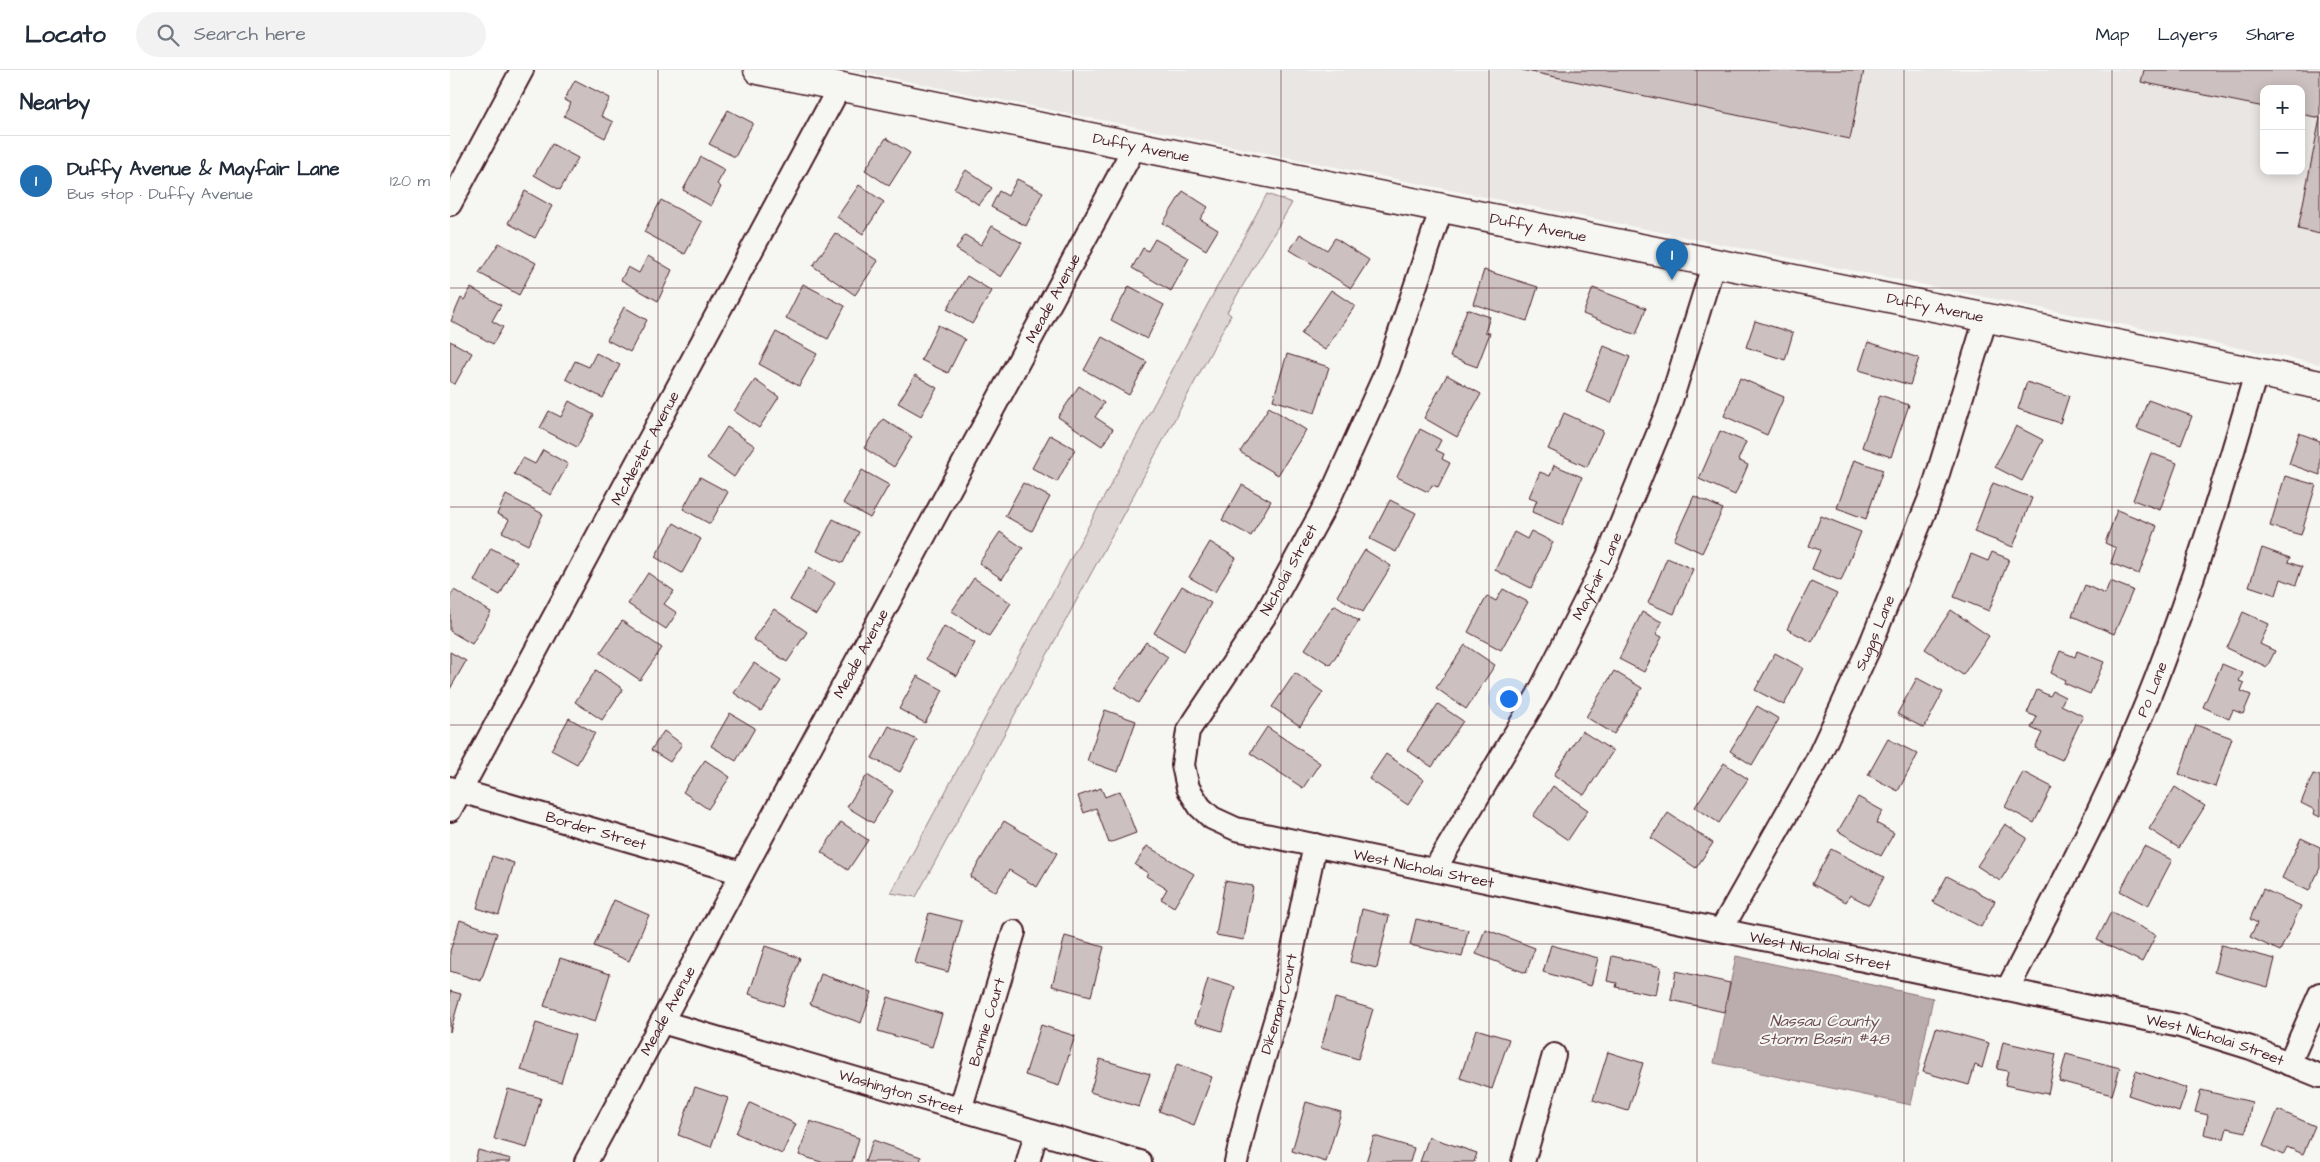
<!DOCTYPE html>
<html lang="en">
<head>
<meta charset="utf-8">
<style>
	:root { --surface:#fff; --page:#f2f2f3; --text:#1f2937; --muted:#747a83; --line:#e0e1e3; --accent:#1f6fb2 }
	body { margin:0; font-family:"Architects Daughter",sans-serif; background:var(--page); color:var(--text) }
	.controls { position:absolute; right:15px; top:15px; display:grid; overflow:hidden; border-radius:10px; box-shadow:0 2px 12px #0003 }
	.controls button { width:45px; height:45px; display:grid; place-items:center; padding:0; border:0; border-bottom:1px solid var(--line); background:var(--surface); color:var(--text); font:25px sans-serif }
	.you { position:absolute; left:1058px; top:628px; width:18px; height:18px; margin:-12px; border:4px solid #fff; border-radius:50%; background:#1a73e8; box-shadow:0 0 0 8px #1a73e833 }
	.badge { display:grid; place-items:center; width:32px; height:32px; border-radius:50%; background:var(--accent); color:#fff; font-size:16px; font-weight:700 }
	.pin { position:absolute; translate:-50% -41px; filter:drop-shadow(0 1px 2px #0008) }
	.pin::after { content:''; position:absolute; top:26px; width:18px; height:15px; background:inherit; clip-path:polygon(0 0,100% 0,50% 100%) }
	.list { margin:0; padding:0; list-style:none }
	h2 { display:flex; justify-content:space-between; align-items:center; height:65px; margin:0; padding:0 20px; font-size:21px }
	h2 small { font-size:16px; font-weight:400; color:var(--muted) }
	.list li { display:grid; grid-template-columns:32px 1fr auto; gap:15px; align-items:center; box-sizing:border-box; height:90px; padding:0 20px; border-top:1px solid var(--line) }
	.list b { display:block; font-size:19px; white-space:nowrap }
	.list p { margin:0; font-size:16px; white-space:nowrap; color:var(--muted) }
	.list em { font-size:16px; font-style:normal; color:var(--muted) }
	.icon { flex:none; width:28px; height:28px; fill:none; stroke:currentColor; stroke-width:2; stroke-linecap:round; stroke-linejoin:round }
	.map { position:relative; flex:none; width:1870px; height:1092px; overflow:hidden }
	header { display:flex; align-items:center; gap:30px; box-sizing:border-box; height:70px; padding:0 25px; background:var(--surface); border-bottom:1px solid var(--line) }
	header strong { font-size:24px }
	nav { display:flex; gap:28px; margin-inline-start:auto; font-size:18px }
	.search { width:350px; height:45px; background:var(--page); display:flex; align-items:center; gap:12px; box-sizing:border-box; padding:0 18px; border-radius:28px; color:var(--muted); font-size:19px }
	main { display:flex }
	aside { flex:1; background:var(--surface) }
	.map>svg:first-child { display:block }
</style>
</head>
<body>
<header>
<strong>Locato</strong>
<div class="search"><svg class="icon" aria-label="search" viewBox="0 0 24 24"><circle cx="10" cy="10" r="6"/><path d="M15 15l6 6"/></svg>Search here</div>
<nav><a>Map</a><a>Layers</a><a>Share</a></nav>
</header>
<main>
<aside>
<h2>Nearby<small></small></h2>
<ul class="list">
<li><span class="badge">1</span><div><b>Duffy Avenue &amp; Mayfair Lane</b><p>Bus stop · Duffy Avenue</p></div><em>120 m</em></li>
</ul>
</aside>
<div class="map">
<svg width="1870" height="1092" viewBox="0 0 1870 1092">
	<rect width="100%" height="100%" fill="#f6f6f2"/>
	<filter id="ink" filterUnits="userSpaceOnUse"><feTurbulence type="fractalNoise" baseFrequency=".02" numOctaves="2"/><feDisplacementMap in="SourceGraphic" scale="10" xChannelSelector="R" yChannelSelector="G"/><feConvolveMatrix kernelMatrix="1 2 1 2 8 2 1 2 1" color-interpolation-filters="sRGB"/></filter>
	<g filter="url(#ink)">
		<!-- built -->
		<path fill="#e9e6e3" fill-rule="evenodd" d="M 402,0 L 1870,0 L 1870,294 ZM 1814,19 L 1851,19 L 1851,101 L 1814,101 Z"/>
		<!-- green -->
		<path fill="#ddd6d5" stroke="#947a80" d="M 817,124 L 842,133 L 777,242 L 781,245 L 466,827 L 441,823 Z"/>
		<!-- water -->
		<path fill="#bbadae" stroke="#8e747a" d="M 1286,886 L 1483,928 L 1461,1035 L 1264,993 Z"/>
		<!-- building -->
		<path fill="#ccc1c0" stroke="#4a1f2b" d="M 1072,0 L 1414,0 L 1400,69 Z
			M 1694,0 L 1870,0 L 1870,164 L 1848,159 L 1870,48 L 1851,44 L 1851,19 L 1814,19 L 1814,37 L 1691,12 Z
			M 125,10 L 160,28 L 151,46 L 163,52 L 155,68 L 114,46 L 121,33 L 114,30 Z
			M 278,40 L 303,53 L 285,87 L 259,74 Z
			M 436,68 L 460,83 L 439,116 L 415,100 Z
			M 102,74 L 128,88 L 110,120 L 84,105 Z
			M 251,87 L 275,100 L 267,114 L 271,117 L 261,136 L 233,120 Z
			M 516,100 L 542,118 L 529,135 L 504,118 Z
			M 567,109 L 593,122 L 576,156 L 541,137 L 549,121 L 558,126 Z
			M 409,115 L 434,132 L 413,164 L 387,147 Z
			M 75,121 L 102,136 L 85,168 L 58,153 Z
			M 733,121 L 758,137 L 750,149 L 768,160 L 756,180 L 713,153 Z
			M 211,130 L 252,152 L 235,184 L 194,162 Z
			M 542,156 L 572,173 L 551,207 L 506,179 L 515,165 L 531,175 Z
			M 385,163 L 428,191 L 405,225 L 363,196 Z
			M 850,164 L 877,180 L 885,168 L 919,190 L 901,218 L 840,180 Z
			M 705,169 L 739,188 L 721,221 L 682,198 L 693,178 L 698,181 Z
			M 49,173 L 86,193 L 69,225 L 29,203 Z
			M 198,186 L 222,200 L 208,231 L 171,210 L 178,197 L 189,203 Z
			M 1034,200 L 1088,217 L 1077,251 L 1023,234 Z
			M 517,206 L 542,221 L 522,254 L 497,239 Z
			M 353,214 L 395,236 L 378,269 L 336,248 Z
			M 679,216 L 714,235 L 697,269 L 661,250 Z
			M 21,218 L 51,235 L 42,251 L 53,257 L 43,274 L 1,251 L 11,228 L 14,230 Z
			M 1143,218 L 1196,238 L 1186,265 L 1133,244 Z
			M 881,220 L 905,236 L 875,280 L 851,264 Z
			M 174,237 L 197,250 L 180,282 L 157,270 Z
			M 1017,239 L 1040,247 L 1035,262 L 1040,263 L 1027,297 L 1000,287 Z
			M 1305,251 L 1343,263 L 1335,290 L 1296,277 Z
			M 488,255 L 515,269 L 498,303 L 471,290 Z
			M 326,262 L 367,284 L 349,316 L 309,294 Z
			M 652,267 L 697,292 L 679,325 L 634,300 Z
			M 0,271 L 22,283 L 5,314 L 0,312 Z
			M 1418,272 L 1469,288 L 1460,315 L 1409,300 Z
			M 1154,276 L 1180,287 L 1161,333 L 1136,322 Z
			M 146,283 L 170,295 L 153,328 L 116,309 L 125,291 L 139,297 Z
			M 837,284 L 879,297 L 865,343 L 823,330 Z
			M 465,305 L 487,318 L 471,346 L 448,333 Z
			M 997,305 L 1031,324 L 1007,367 L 974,348 Z
			M 1290,308 L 1334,327 L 1317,365 L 1274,346 Z
			M 305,310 L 329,327 L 309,358 L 284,341 Z
			M 1577,312 L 1619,326 L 1610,353 L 1568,339 Z
			M 629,316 L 654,333 L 645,347 L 663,359 L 652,376 L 608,347 Z
			M 1430,325 L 1459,335 L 1441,387 L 1412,377 Z
			M 1698,330 L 1742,346 L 1731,375 L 1687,359 Z
			M 119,331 L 144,345 L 127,377 L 90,358 L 99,341 L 111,347 Z
			M 819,337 L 856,360 L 828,405 L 790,382 Z
			M 1114,343 L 1153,361 L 1137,397 L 1098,379 Z
			M 433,349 L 462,367 L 444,397 L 414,378 Z
			M 1566,356 L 1593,370 L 1572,411 L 1545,397 Z
			M 277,357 L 305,376 L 284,407 L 257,388 Z
			M 970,359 L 991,370 L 986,380 L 994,384 L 992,389 L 1000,393 L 988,417 L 982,415 L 978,422 L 947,407 Z
			M 1270,361 L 1296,372 L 1288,390 L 1298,395 L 1285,425 L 1249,409 Z
			M 1849,363 L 1870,371 L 1870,405 L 1839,394 Z
			M 600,365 L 625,379 L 607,412 L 582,398 Z
			M 93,380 L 118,394 L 101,425 L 64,404 L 73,388 L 85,394 Z
			M 1701,383 L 1727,393 L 1710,440 L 1683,430 Z
			M 1404,390 L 1433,400 L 1416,449 L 1387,438 Z
			M 1104,395 L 1132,407 L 1112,455 L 1082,442 L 1087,430 L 1079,427 L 1090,402 L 1100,406 Z
			M 412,400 L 439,415 L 420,448 L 393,433 Z
			M 1835,406 L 1866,415 L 1851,465 L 1820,456 Z
			M 250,407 L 278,422 L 260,454 L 233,439 Z
			M 573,413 L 600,427 L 582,461 L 555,446 Z
			M 1543,413 L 1582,428 L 1563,477 L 1524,462 Z
			M 792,415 L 821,431 L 801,466 L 772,450 Z
			M 56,425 L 93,444 L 78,475 L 52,462 L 59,450 L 47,444 Z
			M 1244,426 L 1273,439 L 1252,483 L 1224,470 Z
			M 940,430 L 966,443 L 946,482 L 920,469 Z
			M 1667,440 L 1707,456 L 1689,504 L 1661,493 L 1666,478 L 1655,473 Z
			M 1371,446 L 1411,462 L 1391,511 L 1362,499 L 1370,480 L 1359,476 Z
			M 383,449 L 409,462 L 393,493 L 367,481 Z
			M 224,453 L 251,469 L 232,503 L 205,487 Z
			M 1081,461 L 1103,472 L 1081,518 L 1045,500 L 1064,462 L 1077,469 Z
			M 550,462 L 573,478 L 552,509 L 529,493 Z
			M 760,472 L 786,488 L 765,522 L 739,507 Z
			M 41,478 L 67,492 L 50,525 L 24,511 Z
			M 1812,478 L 1840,488 L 1838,492 L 1852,497 L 1846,515 L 1831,509 L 1826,525 L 1799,516 Z
			M 915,480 L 941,496 L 913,542 L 887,526 Z
			M 1542,482 L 1559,489 L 1539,541 L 1504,527 L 1521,484 L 1538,491 Z
			M 1217,488 L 1243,499 L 1224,544 L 1198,533 Z
			M 359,497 L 385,513 L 366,545 L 340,530 Z
			M 198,503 L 224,521 L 214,534 L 227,543 L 216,559 L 178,534 Z
			M 524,508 L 561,533 L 539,566 L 502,541 Z
			M 1660,511 L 1683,520 L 1664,564 L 1622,546 L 1635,515 L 1655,524 Z
			M 1361,512 L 1387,524 L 1362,572 L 1337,559 Z
			M 732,516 L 761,533 L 734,581 L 704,563 Z
			M 1053,519 L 1078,532 L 1051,580 L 1018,562 L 1037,526 L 1046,531 Z
			M 4,520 L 41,542 L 22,574 L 0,561 L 0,527 Z
			M 884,535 L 909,551 L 880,595 L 855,579 Z
			M 324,539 L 357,562 L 337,592 L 303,569 Z
			M 1501,540 L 1539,566 L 1513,605 L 1475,579 Z
			M 1192,542 L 1212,552 L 1206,564 L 1212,567 L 1194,602 L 1169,589 Z
			M 1793,542 L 1819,554 L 1810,574 L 1825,581 L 1817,597 L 1777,578 Z
			M 172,551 L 212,578 L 190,610 L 150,583 Z
			M 494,556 L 525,573 L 507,606 L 476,589 Z
			M 696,572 L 718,587 L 688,633 L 665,617 Z
			M 1015,575 L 1045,595 L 1016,639 L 986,618 Z
			M 1610,581 L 1625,587 L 1627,581 L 1654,592 L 1640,624 L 1614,613 L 1615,610 L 1601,603 Z
			M 0,582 L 16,591 L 0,619 Z
			M 1325,583 L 1353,598 L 1334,635 L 1305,620 Z
			M 304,593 L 331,611 L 311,641 L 284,623 Z
			M 1772,594 L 1793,603 L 1789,611 L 1794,613 L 1791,621 L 1801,625 L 1793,644 L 1783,640 L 1779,649 L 1753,637 Z
			M 146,600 L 173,619 L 152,650 L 125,632 Z
			M 1164,601 L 1192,618 L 1164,664 L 1136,647 Z
			M 845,603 L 873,622 L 850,656 L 822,637 Z
			M 467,606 L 493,620 L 475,653 L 449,639 Z
			M 1467,608 L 1493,622 L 1474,658 L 1447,644 Z
			M 1587,620 L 1600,626 L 1603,621 L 1615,627 L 1611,635 L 1633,646 L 1612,690 L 1585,678 L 1592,663 L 1581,658 L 1587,647 L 1577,643 Z
			M 988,634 L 1013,651 L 982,697 L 957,680 Z
			M 1307,636 L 1329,649 L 1302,695 L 1280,681 Z
			M 655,640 L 686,651 L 668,702 L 637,691 Z
			M 280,643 L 305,658 L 286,691 L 261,676 Z
			M 119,648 L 145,663 L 127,694 L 101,680 Z
			M 1746,655 L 1782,668 L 1765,717 L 1729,704 Z
			M 439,656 L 467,670 L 450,702 L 422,688 Z
			M 817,657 L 870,693 L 853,718 L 800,683 Z
			M 214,661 L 232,674 L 220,692 L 201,680 Z
			M 1132,661 L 1163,681 L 1134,725 L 1104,705 Z
			M 1438,669 L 1468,684 L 1448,721 L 1418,705 Z
			M 936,684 L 974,710 L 958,735 L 919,709 Z
			M 255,690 L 280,707 L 258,739 L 233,722 Z
			M 1274,693 L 1298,709 L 1269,753 L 1245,737 Z
			M 1573,702 L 1602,717 L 1584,753 L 1555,737 Z
			M 1863,704 L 1870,706 L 1870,747 L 1864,744 L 1865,740 L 1851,733 Z
			M 417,705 L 443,721 L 423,753 L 397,737 Z
			M 1103,716 L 1138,740 L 1118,770 L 1083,746 Z
			M 1725,717 L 1755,736 L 1729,778 L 1699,759 Z
			M 651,718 L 655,727 L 670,721 L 686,763 L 659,773 L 646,738 L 634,743 L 628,726 Z
			M 1408,727 L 1433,741 L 1426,753 L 1444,763 L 1431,786 L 1388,761 Z
			M 1218,743 L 1263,773 L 1246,798 L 1201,768 Z
			M 554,751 L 607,783 L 587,817 L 559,800 L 546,822 L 520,807 Z
			M 391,752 L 418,770 L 398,800 L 371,782 Z
			M 1555,754 L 1577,768 L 1550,811 L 1527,796 Z
			M 1851,768 L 1870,777 L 1870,798 L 1859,821 L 1832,808 Z
			M 697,776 L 744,804 L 724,837 L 711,829 L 717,819 L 696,806 L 698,803 L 685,795 Z
			M 1694,776 L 1722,790 L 1698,836 L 1670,821 Z
			M 1381,779 L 1434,807 L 1419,835 L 1400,825 L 1396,832 L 1362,814 Z
			M 42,786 L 64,793 L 49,845 L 27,838 Z
			M 1497,806 L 1545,831 L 1531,857 L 1483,832 Z
			M 775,811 L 803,816 L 794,870 L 766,865 Z
			M 1813,819 L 1851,836 L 1830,881 L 1800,867 L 1807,853 L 1800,849 Z
			M 164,830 L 199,845 L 179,891 L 144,876 Z
			M 912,839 L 939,846 L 927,898 L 900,892 Z
			M 1661,842 L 1706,865 L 1692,892 L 1647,870 Z
			M 479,843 L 512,851 L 498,902 L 465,893 Z
			M 966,849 L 1018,860 L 1012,887 L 960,875 Z
			M 10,850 L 47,863 L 31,911 L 0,901 L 0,881 Z
			M 1035,859 L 1085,878 L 1076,903 L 1026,884 Z
			M 615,866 L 654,877 L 641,926 L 602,916 Z
			M 1101,875 L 1148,888 L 1141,916 L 1093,902 Z
			M 1771,875 L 1825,889 L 1818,917 L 1764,902 Z
			M 315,876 L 350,888 L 333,936 L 299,924 Z
			M 1162,886 L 1211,897 L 1206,925 L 1166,917 L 1167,913 L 1157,911 Z
			M 110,888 L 160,904 L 145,952 L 94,936 Z
			M 1226,901 L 1280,913 L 1274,942 L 1221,930 Z
			M 371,904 L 422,922 L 411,953 L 360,934 Z
			M 758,909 L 785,917 L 772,961 L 745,953 Z
			M 0,921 L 11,924 L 0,962 Z
			M 438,927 L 492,944 L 482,977 L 428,961 Z
			M 885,928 L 923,939 L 908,989 L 871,978 Z
			M 86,953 L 125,965 L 111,1013 L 71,1000 Z
			M 591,955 L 625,966 L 609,1016 L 575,1005 Z
			M 1486,958 L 1539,973 L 1532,998 L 1525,995 L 1519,1015 L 1473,1002 Z
			M 1026,959 L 1059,969 L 1042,1019 L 1010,1008 Z
			M 1553,972 L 1606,984 L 1598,1024 L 1555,1015 L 1558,1001 L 1547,999 Z
			M 1158,982 L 1193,993 L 1178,1041 L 1143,1030 Z
			M 1616,984 L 1670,998 L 1662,1025 L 1609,1011 Z
			M 650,989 L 700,1004 L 689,1037 L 640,1022 Z
			M 727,994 L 762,1007 L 744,1055 L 709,1041 Z
			M 1686,1001 L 1737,1018 L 1729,1042 L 1678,1025 Z
			M 245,1017 L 278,1028 L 261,1077 L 228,1065 Z
			M 58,1019 L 91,1028 L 77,1078 L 44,1069 Z
			M 1751,1020 L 1802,1032 L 1796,1062 L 1777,1058 L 1774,1069 L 1754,1064 L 1758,1045 L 1745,1042 Z
			M 856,1032 L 891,1042 L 876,1092 L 842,1081 Z
			M 300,1033 L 346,1054 L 332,1084 L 286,1063 Z
			M 1828,1040 L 1865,1056 L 1853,1084 L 1837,1077 L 1833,1085 L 1813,1076 Z
			M 360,1051 L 409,1068 L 402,1092 L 371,1092 L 349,1085 Z
			M 924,1066 L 964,1078 L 960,1092 L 916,1092 Z
			M 979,1067 L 1027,1083 L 1024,1092 L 970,1092 Z
			M 423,1070 L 471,1087 L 470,1092 L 415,1092 Z
			M 28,1080 L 61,1089 L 60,1092 L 25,1092 Z"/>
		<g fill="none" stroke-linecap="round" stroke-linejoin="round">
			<defs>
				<g id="minor">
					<path d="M 0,134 L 72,0"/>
					<path id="s1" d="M 992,137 L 938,298 L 881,425 L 816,544 L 738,661 L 733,695 L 738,718 L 750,737 L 762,748 L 786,759 L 1730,956 L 1801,978 L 1870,1006"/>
					<path id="s2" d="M 0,718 L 292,803"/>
					<path id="s3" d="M 0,740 L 390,16"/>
					<path id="s4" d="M 985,799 L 1088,625 L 1158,486 L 1219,337 L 1264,192"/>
					<path id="s5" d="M 1271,860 L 1367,690 L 1420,576 L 1482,423 L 1536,248"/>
					<path id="s6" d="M 1557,920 C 1610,818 1665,716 1706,609 C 1745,508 1776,406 1806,303"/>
					<path id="s7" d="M 212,952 L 690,1092"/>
					<path d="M 1839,994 L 1870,924"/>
					<path id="s8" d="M 510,1040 L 564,862"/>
					<path id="s9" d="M 136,1092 L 685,76"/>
					<path d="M 578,1092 L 586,1063"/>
					<path id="s10" d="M 786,1092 L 798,1041 L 834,921 L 865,775"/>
					<path d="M 1073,1092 L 1104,985"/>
				</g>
				<g id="tertiary">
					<path id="s11" d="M 308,0 L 1870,315"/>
				</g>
			</defs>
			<!-- minor casing -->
			<use href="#minor" stroke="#4a1f2b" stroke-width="26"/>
			<!-- tertiary casing -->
			<use href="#tertiary" stroke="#4a1f2b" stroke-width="31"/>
			<!-- minor -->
			<use href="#minor" stroke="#f6f6f2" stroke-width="22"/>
			<!-- tertiary -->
			<use href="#tertiary" stroke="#f6f6f2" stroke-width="28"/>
		</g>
	</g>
	<!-- grid -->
	<path fill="none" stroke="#4a1f2b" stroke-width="1" stroke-opacity="0.55" d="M 208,0 L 208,1092M 416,0 L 416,1092M 623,0 L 623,1092M 831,0 L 831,1092M 1039,0 L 1039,1092M 1247,0 L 1247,1092M 1454,0 L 1454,1092M 1662,0 L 1662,1092M 0,218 L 1870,218M 0,437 L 1870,437M 0,655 L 1870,655M 0,874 L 1870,874"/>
	<g text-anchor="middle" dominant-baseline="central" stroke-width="4" stroke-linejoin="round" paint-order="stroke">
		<!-- street labels -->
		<g font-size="15" fill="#4a1f2b" stroke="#f6f6f2">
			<text stroke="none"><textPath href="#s11" startOffset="391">Duffy Avenue</textPath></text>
			<text stroke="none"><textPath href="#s11" startOffset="796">Duffy Avenue</textPath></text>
			<text stroke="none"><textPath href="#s9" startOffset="982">Meade Avenue</textPath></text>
			<text stroke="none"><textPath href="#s11" startOffset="1201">Duffy Avenue</textPath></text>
			<text stroke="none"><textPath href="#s3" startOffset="411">McAlester Avenue</textPath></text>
			<text transform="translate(839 500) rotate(-61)">Nicholai Street</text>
			<text stroke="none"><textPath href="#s4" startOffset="335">Mayfair Lane</textPath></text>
			<text stroke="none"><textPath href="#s5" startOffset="335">Suggs Lane</textPath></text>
			<text stroke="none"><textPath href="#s9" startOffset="578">Meade Avenue</textPath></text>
			<text stroke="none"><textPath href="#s6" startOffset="334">Po Lane</textPath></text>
			<text stroke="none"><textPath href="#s2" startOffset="152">Border Street</textPath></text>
			<text stroke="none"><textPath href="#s1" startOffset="900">West Nicholai Street</textPath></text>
			<text stroke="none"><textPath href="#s1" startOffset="1305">West Nicholai Street</textPath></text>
			<text stroke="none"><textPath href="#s10" startOffset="164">Dikeman Court</textPath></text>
			<text stroke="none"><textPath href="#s9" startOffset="172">Meade Avenue</textPath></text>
			<text stroke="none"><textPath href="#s8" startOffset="92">Bonnie Court</textPath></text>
			<text stroke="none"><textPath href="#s1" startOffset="1710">West Nicholai Street</textPath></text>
			<text stroke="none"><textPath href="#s7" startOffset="249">Washington Street</textPath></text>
		</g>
		<!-- water labels -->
		<g font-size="16" font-style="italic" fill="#6c4a52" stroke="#f6f6f2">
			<text x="1374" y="951">Nassau County<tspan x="1374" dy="18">Storm Basin #48</tspan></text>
		</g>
	</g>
</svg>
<div class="controls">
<button>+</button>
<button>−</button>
</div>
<div class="you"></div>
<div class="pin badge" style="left:1222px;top:210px">1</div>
</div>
</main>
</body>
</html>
